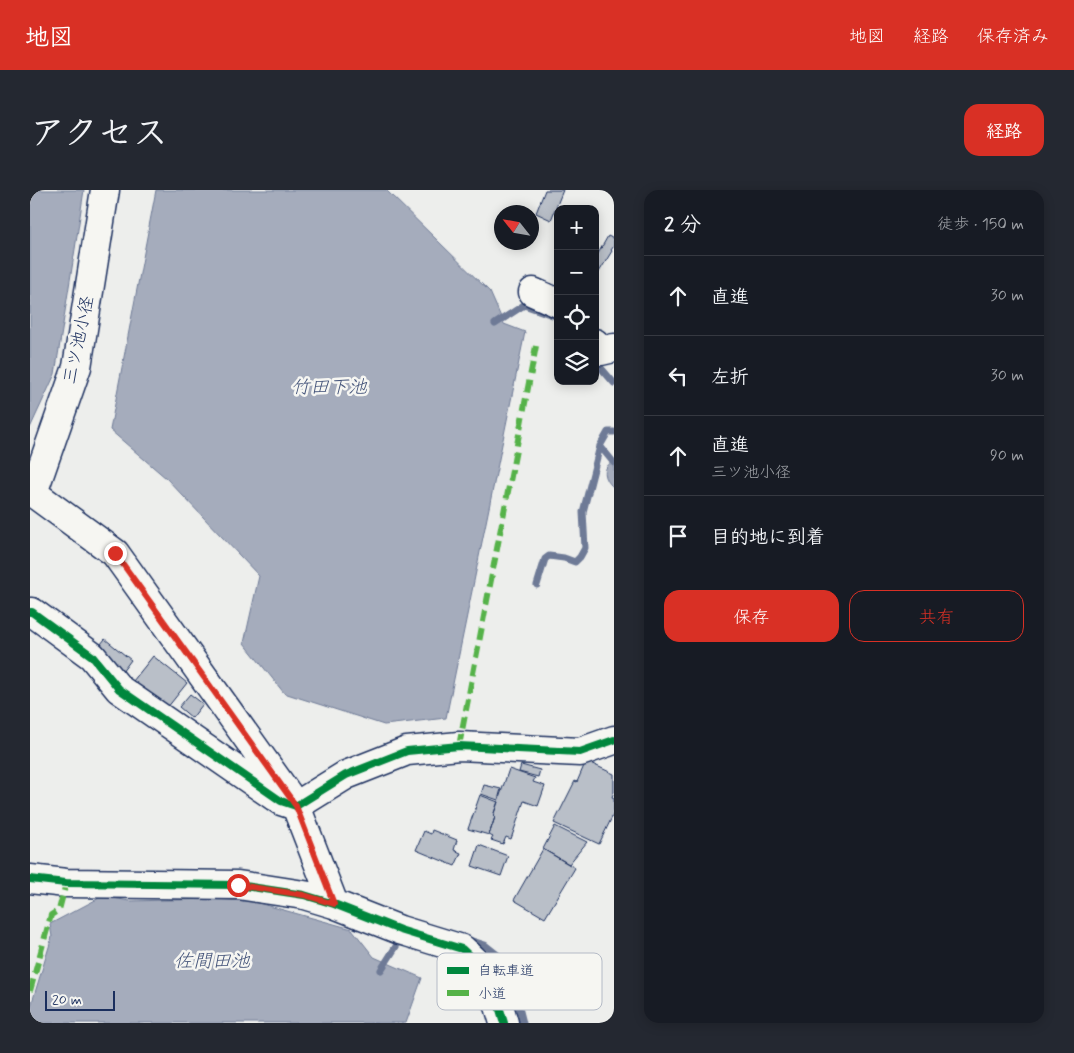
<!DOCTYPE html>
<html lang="ja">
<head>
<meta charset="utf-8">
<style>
	:root { --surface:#171b24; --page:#242831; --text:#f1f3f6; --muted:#9ea1a6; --line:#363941; --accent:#d93025 }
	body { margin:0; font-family:Mynerve,"Klee One",sans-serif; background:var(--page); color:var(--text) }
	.controls { position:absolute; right:15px; top:15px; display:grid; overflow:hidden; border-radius:10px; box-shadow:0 2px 12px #0003 }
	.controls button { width:45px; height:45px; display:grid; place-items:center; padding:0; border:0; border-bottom:1px solid var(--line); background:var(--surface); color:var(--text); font:25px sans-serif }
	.compass { position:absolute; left:464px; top:15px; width:45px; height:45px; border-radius:50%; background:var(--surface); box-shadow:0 2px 12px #0003; rotate:301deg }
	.scale { position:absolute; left:15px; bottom:12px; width:70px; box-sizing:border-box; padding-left:5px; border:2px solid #1b2f5e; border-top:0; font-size:14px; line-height:18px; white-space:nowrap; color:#1b2f5e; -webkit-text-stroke:4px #f6f6f2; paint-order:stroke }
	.stop { position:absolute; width:15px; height:15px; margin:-11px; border:4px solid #d93025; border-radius:50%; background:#fff }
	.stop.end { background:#d93025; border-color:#fff; box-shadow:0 1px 5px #0008 }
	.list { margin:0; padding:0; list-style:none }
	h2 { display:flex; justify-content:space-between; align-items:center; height:65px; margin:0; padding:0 20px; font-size:21px }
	h2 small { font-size:16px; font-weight:400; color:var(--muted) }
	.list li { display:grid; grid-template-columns:32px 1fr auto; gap:15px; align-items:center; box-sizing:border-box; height:80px; padding:0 20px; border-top:1px solid var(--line) }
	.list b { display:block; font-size:19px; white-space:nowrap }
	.list p { margin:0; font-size:16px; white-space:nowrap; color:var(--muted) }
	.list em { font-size:16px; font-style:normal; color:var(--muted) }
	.actions { display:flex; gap:10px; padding:15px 20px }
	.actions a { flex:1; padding:11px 0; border:1px solid var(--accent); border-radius:15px; text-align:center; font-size:18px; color:var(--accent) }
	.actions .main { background:var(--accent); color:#fff }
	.icon { flex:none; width:28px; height:28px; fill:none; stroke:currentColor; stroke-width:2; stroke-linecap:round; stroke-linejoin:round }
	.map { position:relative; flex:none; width:584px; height:833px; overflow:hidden; border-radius:15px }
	header { display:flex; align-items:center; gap:30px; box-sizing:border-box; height:70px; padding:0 25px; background:var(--accent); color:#fff }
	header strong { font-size:24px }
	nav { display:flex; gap:28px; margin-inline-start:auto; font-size:18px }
	.intro { display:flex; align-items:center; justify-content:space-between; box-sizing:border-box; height:120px; padding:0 30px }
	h1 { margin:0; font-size:35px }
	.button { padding:12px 22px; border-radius:15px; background:var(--accent); color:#fff; font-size:18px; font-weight:700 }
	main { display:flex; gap:30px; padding:0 30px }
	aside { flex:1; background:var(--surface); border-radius:15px; box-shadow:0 2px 12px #0003 }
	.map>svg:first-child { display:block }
</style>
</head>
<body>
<header>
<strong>地図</strong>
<nav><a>地図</a><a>経路</a><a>保存済み</a></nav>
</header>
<div class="intro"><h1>アクセス</h1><a class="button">経路</a></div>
<main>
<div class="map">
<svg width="584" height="833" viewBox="0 0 584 833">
	<rect width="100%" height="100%" fill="#edeeec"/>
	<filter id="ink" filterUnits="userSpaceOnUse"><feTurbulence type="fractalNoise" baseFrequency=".02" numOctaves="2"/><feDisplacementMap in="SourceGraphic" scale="10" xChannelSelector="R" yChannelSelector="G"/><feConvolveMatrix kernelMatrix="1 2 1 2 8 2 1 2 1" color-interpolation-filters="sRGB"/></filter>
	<g filter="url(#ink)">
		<!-- water -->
		<path fill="#a5acbc" stroke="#6e7a96" d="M 0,0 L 54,0 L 45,59 L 25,184 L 0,238 Z
			M 126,0 L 356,0 L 460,102 L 474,134 L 495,142 L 416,528 L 354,535 L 254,503 L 214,453 L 229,386 L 136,288 L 80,240 Z
			M 584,271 L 584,296 L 583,297 C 574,289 571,277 584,271 Z
			M 73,706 L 99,711 L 183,709 L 221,711 L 322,739 L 344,767 L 392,788 L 376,833 L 0,833 L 0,819 L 22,747 L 20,734 Z"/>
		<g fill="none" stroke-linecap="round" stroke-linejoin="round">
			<!-- stream -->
			<path stroke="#6e7a96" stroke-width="7" d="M 465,134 L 494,115 L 528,127
				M 565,171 L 584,193
				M 570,256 L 584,273
				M 507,395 L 515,369 L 519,366 L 534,368 L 545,372 L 550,367 L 555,358 L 553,322 L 570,256 L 578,242 L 584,242
				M 436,749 L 455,755 L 474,770 L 480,782 L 493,833
				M 351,780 L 372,747"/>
		</g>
		<!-- building -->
		<path fill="#b9bfc8" stroke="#1b2f5e" d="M 515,0 L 533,0 L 521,30 L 506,23 Z
			M 578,46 L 584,49 L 584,56 L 581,60 L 582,61 L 566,87 L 565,86 L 565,69 Z
			M 75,449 L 101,470 L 89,486 L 62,465 Z
			M 123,466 L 157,493 L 133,523 L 99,496 Z
			M 160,504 L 173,514 L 162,528 L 149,517 Z
			M 556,571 L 584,584 L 584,602 L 582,607 L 584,608 L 584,623 L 569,654 L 524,633 L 545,591 L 547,592 Z
			M 491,575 L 510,580 L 508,587 L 489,582 Z
			M 479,579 L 505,588 L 503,592 L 515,596 L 508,616 L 494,611 L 481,649 L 476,647 L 473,654 L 461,650 L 463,647 L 459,645 L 465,627 L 463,626 Z
			M 454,595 L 471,599 L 468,610 L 451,604 Z
			M 450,605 L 468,612 L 463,626 L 465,627 L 459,645 L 438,639 Z
			M 525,636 L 557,652 L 539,674 L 513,659 Z
			M 402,640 L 427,650 L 424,660 L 431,663 L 425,676 L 386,660 L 394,641 L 401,644 Z
			M 449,655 L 478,666 L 471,686 L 442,676 Z
			M 513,659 L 545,678 L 515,728 L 484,710 Z"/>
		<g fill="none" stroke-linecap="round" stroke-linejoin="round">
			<defs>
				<path id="street" d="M 503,102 L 528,113
					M 565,153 L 571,161 L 584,158
					M 3,303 L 85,363 L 266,616 L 304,714
					M 3,303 L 47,177 L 75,0
					M 0,422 L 2,422 L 62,466 L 89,499 L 251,611 L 266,616 L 316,585 L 377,561 L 429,556 L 550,562 L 584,550
					M 0,689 L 36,693 L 208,695 L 274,705 L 304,714 L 370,740 L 432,759 L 449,775 L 469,816 L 474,833"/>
			</defs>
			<!-- street casing -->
			<use href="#street" stroke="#1b2f5e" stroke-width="31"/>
			<!-- street -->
			<use href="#street" stroke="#f6f6f2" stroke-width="28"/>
			<!-- quiet -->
			<path stroke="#55b248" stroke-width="6" stroke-dasharray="12 6" stroke-linecap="butt" d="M 429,556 L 506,156
				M 0,801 L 21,725 L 29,720 L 36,693"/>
			<defs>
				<path id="cycleway" d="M 0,422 L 2,422 L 62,466 L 89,499 L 251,611 L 266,616 L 316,585 L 377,561 L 429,556 L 550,562 L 584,550
					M 0,689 L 36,693 L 208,695 L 274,705 L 304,714 L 370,740 L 432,759 L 449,775 L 469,816 L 474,833"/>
			</defs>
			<!-- cycleway casing -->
			<use href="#cycleway" stroke="#f6f6f2" stroke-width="11"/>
			<!-- cycleway -->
			<use href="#cycleway" stroke="#00873e" stroke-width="8"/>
		</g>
	</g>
	<g fill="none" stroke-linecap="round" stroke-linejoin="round" filter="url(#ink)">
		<!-- route -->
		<path stroke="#d93025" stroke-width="6" d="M 85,363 L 266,616 L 304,714 L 274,705 L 208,695"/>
	</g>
	<g text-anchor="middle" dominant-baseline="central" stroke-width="5" stroke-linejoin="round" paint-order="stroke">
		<!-- street labels -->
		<g font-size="18" fill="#1b2f5e" stroke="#f6f6f2">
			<text transform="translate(49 150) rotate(-78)">三ツ池小径</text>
		</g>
		<!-- water labels -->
		<g font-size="19" font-style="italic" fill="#44547a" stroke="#f6f6f2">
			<text x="299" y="197">竹田下池</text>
			<text x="182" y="771">佐間田池</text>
		</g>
	</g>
	<!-- legend -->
	<rect x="407" y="763" width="165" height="57" rx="8" fill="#f6f6f2" stroke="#b4bac6" stroke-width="1"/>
	<rect x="417" y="777" width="22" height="7" fill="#00873e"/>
	<rect x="417" y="800" width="22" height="6" fill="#55b248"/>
	<g font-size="14" fill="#1b2f5e">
		<text x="448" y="785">自転車道</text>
		<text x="448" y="808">小道</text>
	</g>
</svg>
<div class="controls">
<button>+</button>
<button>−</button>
<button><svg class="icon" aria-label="locate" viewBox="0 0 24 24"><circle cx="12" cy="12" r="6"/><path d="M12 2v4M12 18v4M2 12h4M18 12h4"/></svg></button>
<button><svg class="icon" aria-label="layers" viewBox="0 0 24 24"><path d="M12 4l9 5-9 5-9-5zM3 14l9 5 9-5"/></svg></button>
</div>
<svg class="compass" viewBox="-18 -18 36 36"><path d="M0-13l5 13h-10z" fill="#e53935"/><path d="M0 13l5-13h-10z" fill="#9ea1a6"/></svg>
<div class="scale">20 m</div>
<div class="stop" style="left:208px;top:695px"></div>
<div class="stop end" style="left:85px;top:363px"></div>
</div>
<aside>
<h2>2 分<small>徒歩 · 150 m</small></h2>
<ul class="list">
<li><svg class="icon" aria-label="ahead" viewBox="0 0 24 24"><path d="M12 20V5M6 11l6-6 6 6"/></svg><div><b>直進</b></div><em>30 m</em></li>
<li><svg class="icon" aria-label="left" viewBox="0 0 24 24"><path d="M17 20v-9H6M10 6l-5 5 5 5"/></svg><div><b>左折</b></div><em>30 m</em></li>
<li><svg class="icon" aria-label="ahead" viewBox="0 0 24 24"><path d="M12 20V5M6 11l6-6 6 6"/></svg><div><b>直進</b><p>三ツ池小径</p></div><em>90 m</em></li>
<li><svg class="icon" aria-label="arrive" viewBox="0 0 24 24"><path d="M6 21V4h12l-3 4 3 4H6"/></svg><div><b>目的地に到着</b></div></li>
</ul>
<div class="actions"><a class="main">保存</a><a>共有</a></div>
</aside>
</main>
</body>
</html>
